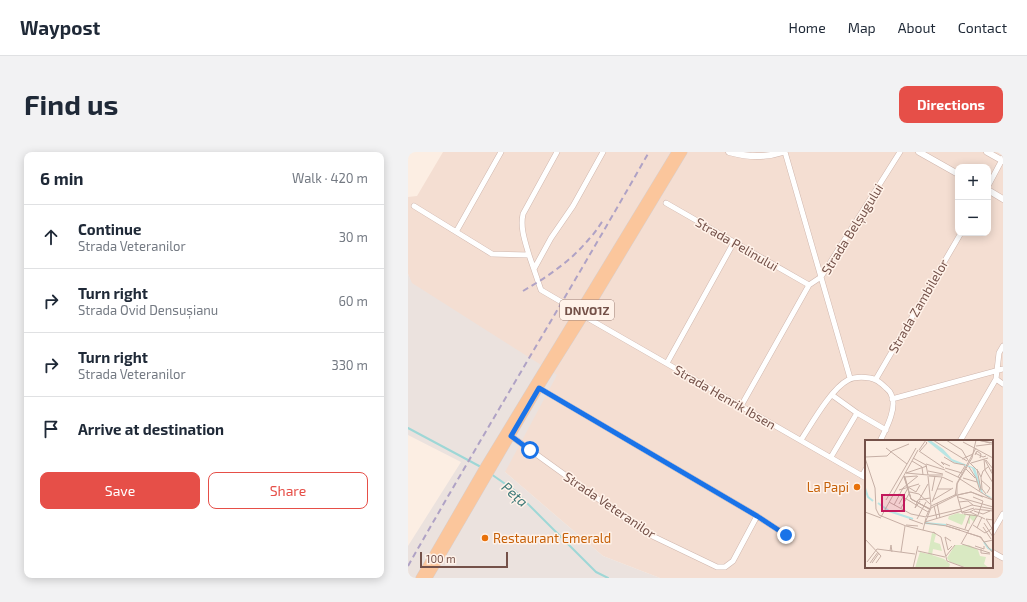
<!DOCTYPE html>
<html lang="en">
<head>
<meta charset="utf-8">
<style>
	:root { --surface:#fff; --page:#f2f2f3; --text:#1f2937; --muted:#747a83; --line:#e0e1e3; --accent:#e64f48 }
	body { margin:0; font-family:"Exo 2",sans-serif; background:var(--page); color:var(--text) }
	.controls { position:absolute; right:12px; top:12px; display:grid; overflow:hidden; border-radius:8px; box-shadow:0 2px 10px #0003 }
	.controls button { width:36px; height:36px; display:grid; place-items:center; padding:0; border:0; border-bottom:1px solid var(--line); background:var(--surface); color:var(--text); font:20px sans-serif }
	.scale { position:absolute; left:12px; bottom:10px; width:88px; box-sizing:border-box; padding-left:4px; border:2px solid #745149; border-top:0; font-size:11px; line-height:14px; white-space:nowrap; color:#745149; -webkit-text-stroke:3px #fff2e9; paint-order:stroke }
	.stop { position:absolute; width:12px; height:12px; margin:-9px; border:3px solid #1a73e8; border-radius:50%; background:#fff }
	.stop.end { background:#1a73e8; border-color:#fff; box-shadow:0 1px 4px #0008 }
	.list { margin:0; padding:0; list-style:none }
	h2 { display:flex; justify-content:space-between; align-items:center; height:52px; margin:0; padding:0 16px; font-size:17px }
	h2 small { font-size:13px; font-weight:400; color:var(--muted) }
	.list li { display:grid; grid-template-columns:26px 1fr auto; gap:12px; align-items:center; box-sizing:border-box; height:64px; padding:0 16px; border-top:1px solid var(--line) }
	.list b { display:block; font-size:15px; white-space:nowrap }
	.list p { margin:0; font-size:13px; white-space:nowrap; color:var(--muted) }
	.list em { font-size:13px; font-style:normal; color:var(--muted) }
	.actions { display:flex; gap:8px; padding:12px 16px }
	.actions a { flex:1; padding:9px 0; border:1px solid var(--accent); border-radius:8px; text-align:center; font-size:14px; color:var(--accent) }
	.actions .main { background:var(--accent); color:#fff }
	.icon { flex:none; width:22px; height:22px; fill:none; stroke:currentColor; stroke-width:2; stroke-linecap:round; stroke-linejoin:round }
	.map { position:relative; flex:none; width:595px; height:426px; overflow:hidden; border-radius:8px }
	header { display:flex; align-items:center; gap:24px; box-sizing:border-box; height:56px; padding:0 20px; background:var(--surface); border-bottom:1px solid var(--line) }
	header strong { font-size:19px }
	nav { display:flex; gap:22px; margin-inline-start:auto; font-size:14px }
	.intro { display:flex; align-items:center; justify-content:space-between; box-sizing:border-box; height:96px; padding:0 24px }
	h1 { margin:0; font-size:28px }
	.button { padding:10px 18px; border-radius:8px; background:var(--accent); color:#fff; font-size:14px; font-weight:700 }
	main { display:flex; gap:24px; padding:0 24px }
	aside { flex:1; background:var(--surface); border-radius:8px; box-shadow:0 2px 10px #0003 }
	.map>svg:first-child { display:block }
</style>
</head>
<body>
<header>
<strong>Waypost</strong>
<nav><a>Home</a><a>Map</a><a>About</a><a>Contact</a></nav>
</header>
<div class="intro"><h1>Find us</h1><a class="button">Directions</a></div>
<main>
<aside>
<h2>6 min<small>Walk · 420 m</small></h2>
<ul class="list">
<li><svg class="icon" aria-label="ahead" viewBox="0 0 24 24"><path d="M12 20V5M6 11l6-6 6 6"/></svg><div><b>Continue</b><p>Strada Veteranilor</p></div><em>30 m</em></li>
<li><svg class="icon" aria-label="right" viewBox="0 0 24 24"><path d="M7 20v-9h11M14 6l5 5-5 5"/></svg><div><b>Turn right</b><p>Strada Ovid Densușianu</p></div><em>60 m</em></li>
<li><svg class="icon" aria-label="right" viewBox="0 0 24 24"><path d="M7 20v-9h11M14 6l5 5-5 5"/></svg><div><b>Turn right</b><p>Strada Veteranilor</p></div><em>330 m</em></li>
<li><svg class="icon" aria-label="arrive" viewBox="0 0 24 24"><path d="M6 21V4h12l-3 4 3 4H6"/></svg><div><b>Arrive at destination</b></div></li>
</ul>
<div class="actions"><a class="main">Save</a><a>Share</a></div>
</aside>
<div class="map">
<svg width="595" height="426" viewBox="0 0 595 426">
	<rect width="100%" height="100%" fill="#fceee3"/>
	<!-- residential -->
	<path fill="#f4ded2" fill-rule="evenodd" d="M 35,0 L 595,0 L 595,426 L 252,426 L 195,404 L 97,320 L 3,131 L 0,122 L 0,45 L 9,44 ZM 550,15 L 580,15 L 580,81 L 550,81 ZM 458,289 L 584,289 L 584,415 L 458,415 Z"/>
	<!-- industrial -->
	<path fill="#ebe2de" d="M 0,122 L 4,131 L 149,223 L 97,320 L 195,404 L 252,426 L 0,426 L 0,394 L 53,310 L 0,283 Z"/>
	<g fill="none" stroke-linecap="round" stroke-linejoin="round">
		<!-- stream -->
		<path stroke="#9ed7d6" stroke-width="2" d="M 0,276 L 73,315
			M 83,322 L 106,338 L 188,420 L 200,426"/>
		<defs>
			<path id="minor" d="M 377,0 L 442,226
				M 580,34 L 595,6
				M 258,51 L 401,133
				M 6,54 L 84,102 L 121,103 L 133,138 L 157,152 L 170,161
				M 48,80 L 93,0
				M 121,103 C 117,89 112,76 115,62 L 149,0
				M 126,117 L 143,86 L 165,54 L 195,0
				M 176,164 L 458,326
				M 259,211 L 326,90
				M 468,227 L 553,81
				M 588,227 L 595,232
				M 131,236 L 349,364 L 378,383
				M 424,243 L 449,261 L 478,278
				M 484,247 L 595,217
				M 333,254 L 401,133 L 413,125 L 492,0
				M 103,284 L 236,380 L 309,415 L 317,415 L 325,409 L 349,364
				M 393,288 C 404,271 423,237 440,228 C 446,225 455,225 462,226 C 468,227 473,231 477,235 C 479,237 482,239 483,242 C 490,255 478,277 472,289
				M 552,289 L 588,227 L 591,201 L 595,194
				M 423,305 L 449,261
				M 454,324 L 458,317
				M 584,381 L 595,362
				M 584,400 L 595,406"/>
			<path id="tertiary" d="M 321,0 C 339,5 357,6 375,0
				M 511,0 L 550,22
				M 579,0 L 595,9
				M 580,38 L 595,47"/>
			<path id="primary" d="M 12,426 L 78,312 L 268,0
				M 20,426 L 132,234 L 176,164 L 275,0"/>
		</defs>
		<!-- minor casing -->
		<use href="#minor" stroke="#cfb6ad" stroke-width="6"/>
		<!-- tertiary casing -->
		<use href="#tertiary" stroke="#cfb6ad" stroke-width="7"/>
		<!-- primary casing -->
		<use href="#primary" stroke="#d8cecc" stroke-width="9"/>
		<!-- minor -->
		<use href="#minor" stroke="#fff" stroke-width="5"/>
		<!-- tertiary -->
		<use href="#tertiary" stroke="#fff" stroke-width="6"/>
		<!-- primary -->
		<use href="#primary" stroke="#fbc69c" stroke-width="8"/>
		<!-- rail -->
		<path stroke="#afa2c5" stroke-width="2" stroke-dasharray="6 4" stroke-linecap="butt" d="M 115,139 C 139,125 163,109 181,87 C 187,81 191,74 196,67
			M 0,414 C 79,275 162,139 241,0"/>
	</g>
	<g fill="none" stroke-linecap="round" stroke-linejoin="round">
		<!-- route -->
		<path stroke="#1a73e8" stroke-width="5" d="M 122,298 L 103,284 L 131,236 L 349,364 L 378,383"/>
	</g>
	<!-- markers -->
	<g fill="#e8710a" stroke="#fff2e9" stroke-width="1.5">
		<circle cx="449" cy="335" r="4"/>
		<circle cx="77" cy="386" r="4"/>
	</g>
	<g text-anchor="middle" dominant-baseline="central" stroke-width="3" stroke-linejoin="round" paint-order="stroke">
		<!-- shield labels -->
		<rect fill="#fff2e9" stroke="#9e8179" stroke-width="1" x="152" y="148" width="54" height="20" rx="3"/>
		<g font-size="12" font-weight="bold" fill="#745149">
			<text x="179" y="158">DNVO1Z</text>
		</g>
		<!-- street labels -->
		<g font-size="13" fill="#745149" stroke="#fff2e9">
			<text transform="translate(444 77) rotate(-58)">Strada Belșugului</text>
			<text transform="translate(329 92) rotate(30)">Strada Pelinului</text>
			<text transform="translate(510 154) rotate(-60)">Strada Zambilelor</text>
			<text transform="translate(317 245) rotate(30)">Strada Henrik Ibsen</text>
			<text transform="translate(202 353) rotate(34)">Strada Veteranilor</text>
		</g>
		<!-- food labels -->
		<g font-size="13" fill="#c56008" stroke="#fff2e9" text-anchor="end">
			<text x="441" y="335">La Papi</text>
			<text x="85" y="386" text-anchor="start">Restaurant Emerald</text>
		</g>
		<!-- water labels -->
		<g font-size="14" font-style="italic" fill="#3d7978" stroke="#fff2e9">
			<text transform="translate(107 342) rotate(41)">Peța</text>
		</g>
	</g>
	<!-- overview -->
	<g transform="translate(457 288)">
		<rect width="128" height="128" fill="#fceee3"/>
		<path d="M 93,73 L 96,74 L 113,75 L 109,82 L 105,78 L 105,84 L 102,83 L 105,76 L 101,75 L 97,85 L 83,79 L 84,76 ZM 67,93 L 71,94 L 69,102 L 75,104 L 77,111 L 68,109 L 67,115 L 79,119 L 85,124 L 84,128 L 50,128 L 55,112 L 63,114 ZM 90,105 L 104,105 L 113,110 L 115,116 L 121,117 L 119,124 L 124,128 L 103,128 L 85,122 L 82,118 Z" fill="#d9e9c2"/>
		<path d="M 61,0 L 65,0 L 78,9 L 87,19 L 110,28 L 118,53 L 128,58 L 123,57 L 116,52 L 107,28 L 88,22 Z" fill="#b8e5e4"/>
		<path fill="none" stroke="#b8e5e4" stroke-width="2" d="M 0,48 L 3,57 L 8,61M 13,63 L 24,71 L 48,79M 60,83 L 81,85M 119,102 L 123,108 L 128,111"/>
		<path fill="none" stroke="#c6afa5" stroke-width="1" d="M 68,0 L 84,10M 81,0 L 97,10 L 104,22M 112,0 L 128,3M 113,0 L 125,3M 98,2 L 128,18M 111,6 L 127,4M 21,8 L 42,24 L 51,8M 54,10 L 61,0M 84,10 L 102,21M 54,11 L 79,28M 55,11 L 62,3 L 61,2M 110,13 L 118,17 L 121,16M 110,15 L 112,11 L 116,14 L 115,18M 0,17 L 22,16 L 27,11 L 44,4M 79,17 L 89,23 L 100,25M 0,18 L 10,48 L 11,69 L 14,75 L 41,86 L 70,93M 48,18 L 61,25 L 63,35M 97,19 L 108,14M 119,19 L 120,30 L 128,43M 120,20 L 128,35M 121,20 L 128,29 L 125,31M 47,21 L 57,27 L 58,35M 105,23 L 113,31 L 116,37M 106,23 L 123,18M 61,24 L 80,30M 79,25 L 76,22 L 85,26M 104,27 L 111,38M 80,28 L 97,33M 101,29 L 110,38M 112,29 L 116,50M 63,31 L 78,34M 80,31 L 95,38M 41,33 L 63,35M 41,33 L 62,26M 63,35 L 78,35M 39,36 L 40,37 L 46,59 L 65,69 L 46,59 ZM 63,36 L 66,66M 64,36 L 77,37M 39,37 L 46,59 L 64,69M 39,37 L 52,36M 77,37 L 88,42M 93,37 L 100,26M 116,37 L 117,49 L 121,54M 116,37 L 118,31 L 123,27M 98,38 L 112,42M 111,38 L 115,51M 95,39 L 128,60M 116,40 L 125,48 L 122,53M 43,47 L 51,52 L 55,45M 72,49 L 86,49M 34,50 L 54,44M 67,51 L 70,36M 33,54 L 63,72M 92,54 L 92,43 L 111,8M 92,55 L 97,73M 93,55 L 106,52 L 118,57M 90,56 L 92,44 L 107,18 L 111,0M 93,57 L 128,67M 108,57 L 118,61 L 113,75M 21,60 L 42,24M 54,60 L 63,44M 68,60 L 88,48M 128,60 L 106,52 L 92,55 L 66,68 L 60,83 L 82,86 L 115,97 L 128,113M 55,61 L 50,68 L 53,60 L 65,58M 24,62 L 46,74 L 61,77M 67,62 L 77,37M 94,62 L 103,61 L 108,65M 72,63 L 75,78M 34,64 L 43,48M 29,65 L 38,48 L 53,36M 66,66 L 92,54M 69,66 L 72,79M 36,68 L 45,52 L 54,54 L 65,64M 96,69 L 107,65 L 127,69M 109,71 L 118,74 L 125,71M 0,72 L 16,78M 97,72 L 109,68M 105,72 L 110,69 L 128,71M 79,73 L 96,69M 97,73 L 105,72 L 120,79M 99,74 L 113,76M 16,77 L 53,10M 61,77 L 66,66M 62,77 L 79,73M 44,79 L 58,84M 52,79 L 61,62M 128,80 L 121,79 L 128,90M 60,82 L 97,71M 119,83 L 128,97M 81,84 L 104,91M 41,85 L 53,86M 108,85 L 120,93 L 128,88M 81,86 L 95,90M 118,87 L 126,99M 112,88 L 117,77M 100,89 L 105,75M 58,90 L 61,78M 68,92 L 76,97 L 82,121 L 101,128M 103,93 L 116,97 L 119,102 L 128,100M 0,99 L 16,116 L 11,123M 86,101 L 80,97 L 83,110 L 87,106M 96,104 L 112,76M 97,104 L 125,113M 110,106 L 119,109 L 119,106M 116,109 L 116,113 L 125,114M 25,111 L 26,105 L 27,112M 53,111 L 80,117M 36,112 L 40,86M 81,116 L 90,105M 2,122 L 12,109 L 50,114M 5,123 L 13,112M 7,123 L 14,113M 48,128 L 53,106"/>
		<path fill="#c2185b" fill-opacity="0.15" stroke="#c2185b" stroke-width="2" d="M 17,55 L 39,55 L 39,71 L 17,71 Z"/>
		<rect width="128" height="128" fill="none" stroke="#745149" stroke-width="2"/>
	</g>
</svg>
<div class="controls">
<button>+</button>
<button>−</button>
</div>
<div class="scale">100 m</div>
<div class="stop" style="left:122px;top:298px"></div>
<div class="stop end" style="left:378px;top:383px"></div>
</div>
</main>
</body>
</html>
